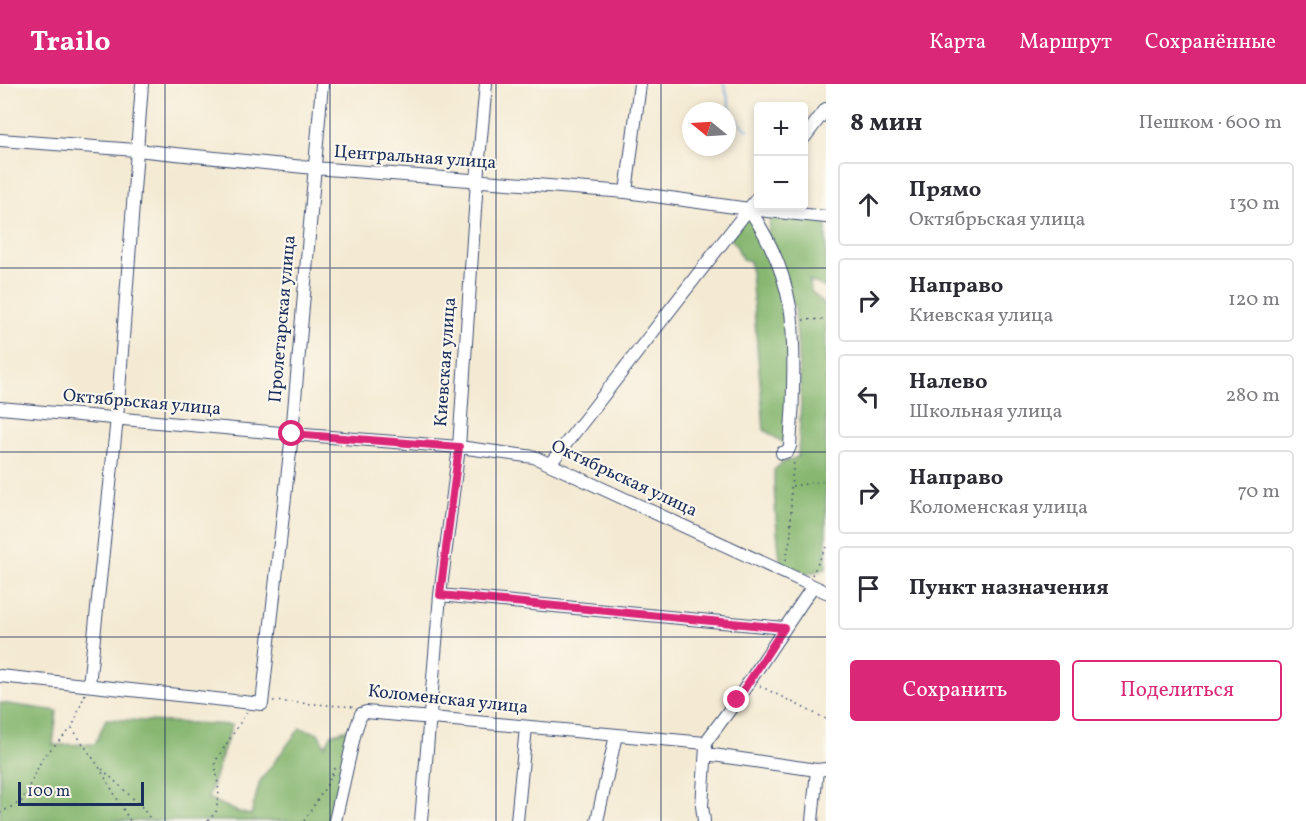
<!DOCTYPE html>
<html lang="ru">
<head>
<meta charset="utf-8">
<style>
	:root { --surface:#fff; --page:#f2f2f3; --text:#2b2b33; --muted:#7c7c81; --line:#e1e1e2; --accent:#db2777 }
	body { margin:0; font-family:Vollkorn,serif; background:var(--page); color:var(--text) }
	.controls { position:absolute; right:18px; top:18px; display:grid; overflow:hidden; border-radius:6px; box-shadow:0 3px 9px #0003 }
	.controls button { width:54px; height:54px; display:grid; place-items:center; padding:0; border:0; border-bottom:2px solid var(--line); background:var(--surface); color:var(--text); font:30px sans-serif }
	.compass { position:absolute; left:682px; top:18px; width:54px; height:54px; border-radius:50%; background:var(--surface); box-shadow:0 3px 9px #0003; rotate:288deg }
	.scale { position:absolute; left:18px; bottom:15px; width:126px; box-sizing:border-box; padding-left:6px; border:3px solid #1b2f5e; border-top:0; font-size:16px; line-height:21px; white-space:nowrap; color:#1b2f5e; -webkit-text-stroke:4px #fbf7ec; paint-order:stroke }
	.stop { position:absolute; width:18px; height:18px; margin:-14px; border:4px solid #db2777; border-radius:50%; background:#fff }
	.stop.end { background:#db2777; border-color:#fff; box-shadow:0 2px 6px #0008 }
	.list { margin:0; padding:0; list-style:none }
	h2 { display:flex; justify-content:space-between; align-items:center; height:78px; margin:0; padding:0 24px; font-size:26px }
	h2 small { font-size:20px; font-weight:400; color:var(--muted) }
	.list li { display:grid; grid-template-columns:39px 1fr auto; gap:18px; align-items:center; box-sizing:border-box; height:84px; margin:0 12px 12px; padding:0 12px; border:2px solid var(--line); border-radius:6px }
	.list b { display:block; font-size:22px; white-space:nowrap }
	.list p { margin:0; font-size:20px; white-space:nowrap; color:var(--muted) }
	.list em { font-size:20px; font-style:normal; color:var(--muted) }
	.actions { display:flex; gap:12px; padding:18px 24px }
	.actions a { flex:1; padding:14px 0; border:2px solid var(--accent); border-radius:6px; text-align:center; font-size:21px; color:var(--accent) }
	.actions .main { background:var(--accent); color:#fff }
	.icon { flex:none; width:33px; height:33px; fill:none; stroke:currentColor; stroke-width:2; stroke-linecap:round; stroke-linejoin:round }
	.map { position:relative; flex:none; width:826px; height:737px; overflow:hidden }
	header { display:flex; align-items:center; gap:36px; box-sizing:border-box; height:84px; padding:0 30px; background:var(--accent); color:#fff }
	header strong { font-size:28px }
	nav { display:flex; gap:33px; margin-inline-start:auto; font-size:21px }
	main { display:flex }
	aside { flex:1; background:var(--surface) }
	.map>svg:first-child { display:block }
</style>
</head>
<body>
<header>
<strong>Trailo</strong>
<nav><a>Карта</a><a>Маршрут</a><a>Сохранённые</a></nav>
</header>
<main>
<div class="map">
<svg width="826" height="737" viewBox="0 0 826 737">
	<rect width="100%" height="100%" fill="#fbf7ec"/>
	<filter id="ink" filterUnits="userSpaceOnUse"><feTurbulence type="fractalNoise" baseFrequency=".0167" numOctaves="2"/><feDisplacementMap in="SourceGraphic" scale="12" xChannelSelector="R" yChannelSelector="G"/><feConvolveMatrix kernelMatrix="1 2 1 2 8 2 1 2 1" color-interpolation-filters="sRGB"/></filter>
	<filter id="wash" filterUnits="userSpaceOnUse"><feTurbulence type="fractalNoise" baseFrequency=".008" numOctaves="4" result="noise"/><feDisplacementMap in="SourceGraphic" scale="24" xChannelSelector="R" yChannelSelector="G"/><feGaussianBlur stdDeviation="1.35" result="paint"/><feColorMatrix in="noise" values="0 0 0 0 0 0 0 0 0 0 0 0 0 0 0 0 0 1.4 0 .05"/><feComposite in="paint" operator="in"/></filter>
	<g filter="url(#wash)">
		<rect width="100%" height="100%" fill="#f4ead3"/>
		<!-- forest -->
		<path fill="#87b771" stroke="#517368" stroke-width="1.5" d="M 749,128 L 763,148 L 789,224 L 789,360 L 784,359 L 764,346 L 750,177 L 742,175 L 736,161 L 729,153 Z
			M 771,130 L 826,135 L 826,204 L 809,196 L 811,207 L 825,221 L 826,225 L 826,485 L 806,490 L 802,493 L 781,484 C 777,451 774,419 774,386 L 782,379 L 798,373 L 801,319 L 795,224 L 768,151 Z
			M 0,619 L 57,627 L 53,661 L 95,660 L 106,635 L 232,641 L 208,714 L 238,728 L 251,731 L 260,697 L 300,644 L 318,649 L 325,662 L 332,650 L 354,643 L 332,737 L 0,737 Z"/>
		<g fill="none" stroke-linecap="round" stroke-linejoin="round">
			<!-- stream -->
			<path stroke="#70a6de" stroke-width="2" d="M 724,0 L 733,33 L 748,46"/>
		</g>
	</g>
	<g filter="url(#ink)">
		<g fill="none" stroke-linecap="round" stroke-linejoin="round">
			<defs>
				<path id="minor" d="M 804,54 L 826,25
					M 0,56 L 136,66 L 314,84 L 626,108 L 749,125 L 826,133
					M 626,108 L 640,0
					M 749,125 C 769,154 784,188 790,223 C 793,235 792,248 793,260 C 794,294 793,328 790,362 L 788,367 L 782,369
					M 0,324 L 292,350 L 459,363 L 534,373 L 826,508
					M 550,380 L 758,113
					M 440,511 L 784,544
					M 0,592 L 262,620 L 292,350 L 322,0
					M 89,601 L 117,334 L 142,0
					M 706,670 L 817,686 L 826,685
					M 335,737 L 355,648 L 361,630 L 366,628 L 705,659 L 737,616 L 813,502
					M 421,737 L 440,511 L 459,363 L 477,96 L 486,0
					M 517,737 L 526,643
					M 597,737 L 616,651
					M 704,737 L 702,722 L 706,663
					M 812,737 L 817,686"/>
			</defs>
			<!-- minor casing -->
			<use href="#minor" stroke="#3c4b70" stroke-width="14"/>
			<!-- path -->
			<path stroke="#3c4b70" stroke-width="1.5" stroke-dasharray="1.5 4.5" stroke-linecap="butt" d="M 803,236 L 826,235
				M 792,402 L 826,397
				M 786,476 L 791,450 L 791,402 L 794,377
				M 812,491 L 826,463
				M 760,602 L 826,635
				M 85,610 L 72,644 L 99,683 L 130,737
				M 273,617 L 355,623
				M 102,685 L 141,722 L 152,737
				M 0,729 L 22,717 L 43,673 L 71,645
				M 208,737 L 216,728 L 219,708 L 215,678 L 247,628
				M 304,737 L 328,699 L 336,682"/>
			<!-- minor -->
			<use href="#minor" stroke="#fff" stroke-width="12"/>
		</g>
	</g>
	<g fill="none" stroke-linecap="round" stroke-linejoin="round" filter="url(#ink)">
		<!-- route -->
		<path stroke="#db2777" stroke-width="8" d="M 292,350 L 459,363 L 440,511 L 784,544 L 737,616"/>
	</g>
	<!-- grid -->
	<path fill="none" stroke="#1b2f5e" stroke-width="1.5" stroke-opacity="0.55" d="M 165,0 L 165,737M 330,0 L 330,737M 496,0 L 496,737M 661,0 L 661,737M 0,184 L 826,184M 0,368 L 826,368M 0,553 L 826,553"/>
	<g text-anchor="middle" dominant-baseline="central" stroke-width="4.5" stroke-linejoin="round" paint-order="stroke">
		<!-- street labels -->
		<g font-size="18" fill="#1b2f5e" stroke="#fbf7ec">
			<text transform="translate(415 74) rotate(4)">Центральная улица</text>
			<text transform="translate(283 235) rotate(-85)">Пролетарская улица</text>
			<text transform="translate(446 278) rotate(-86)">Киевская улица</text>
			<text transform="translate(142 319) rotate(5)">Октябрьская улица</text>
			<text transform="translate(624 395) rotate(25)">Октябрьская улица</text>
			<text transform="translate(448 616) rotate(6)">Коломенская улица</text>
		</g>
	</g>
</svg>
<div class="controls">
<button>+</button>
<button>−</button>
</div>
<svg class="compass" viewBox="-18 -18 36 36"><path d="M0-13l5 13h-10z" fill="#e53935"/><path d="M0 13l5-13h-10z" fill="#7c7c81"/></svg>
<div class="scale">100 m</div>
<div class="stop" style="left:292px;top:350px"></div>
<div class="stop end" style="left:737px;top:616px"></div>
</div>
<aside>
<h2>8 мин<small>Пешком · 600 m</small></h2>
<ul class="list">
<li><svg class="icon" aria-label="ahead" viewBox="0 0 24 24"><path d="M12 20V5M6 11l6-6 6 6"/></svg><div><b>Прямо</b><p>Октябрьская улица</p></div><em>130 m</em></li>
<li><svg class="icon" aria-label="right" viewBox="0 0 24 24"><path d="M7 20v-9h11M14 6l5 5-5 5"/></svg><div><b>Направо</b><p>Киевская улица</p></div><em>120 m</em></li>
<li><svg class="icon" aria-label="left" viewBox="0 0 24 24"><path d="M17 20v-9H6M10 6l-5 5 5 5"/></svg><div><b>Налево</b><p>Школьная улица</p></div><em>280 m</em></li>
<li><svg class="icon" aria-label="right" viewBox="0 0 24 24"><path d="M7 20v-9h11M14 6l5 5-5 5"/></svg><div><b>Направо</b><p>Коломенская улица</p></div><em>70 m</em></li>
<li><svg class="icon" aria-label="arrive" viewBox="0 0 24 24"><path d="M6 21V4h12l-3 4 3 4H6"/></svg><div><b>Пункт назначения</b></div></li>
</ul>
<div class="actions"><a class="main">Сохранить</a><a>Поделиться</a></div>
</aside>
</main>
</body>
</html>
